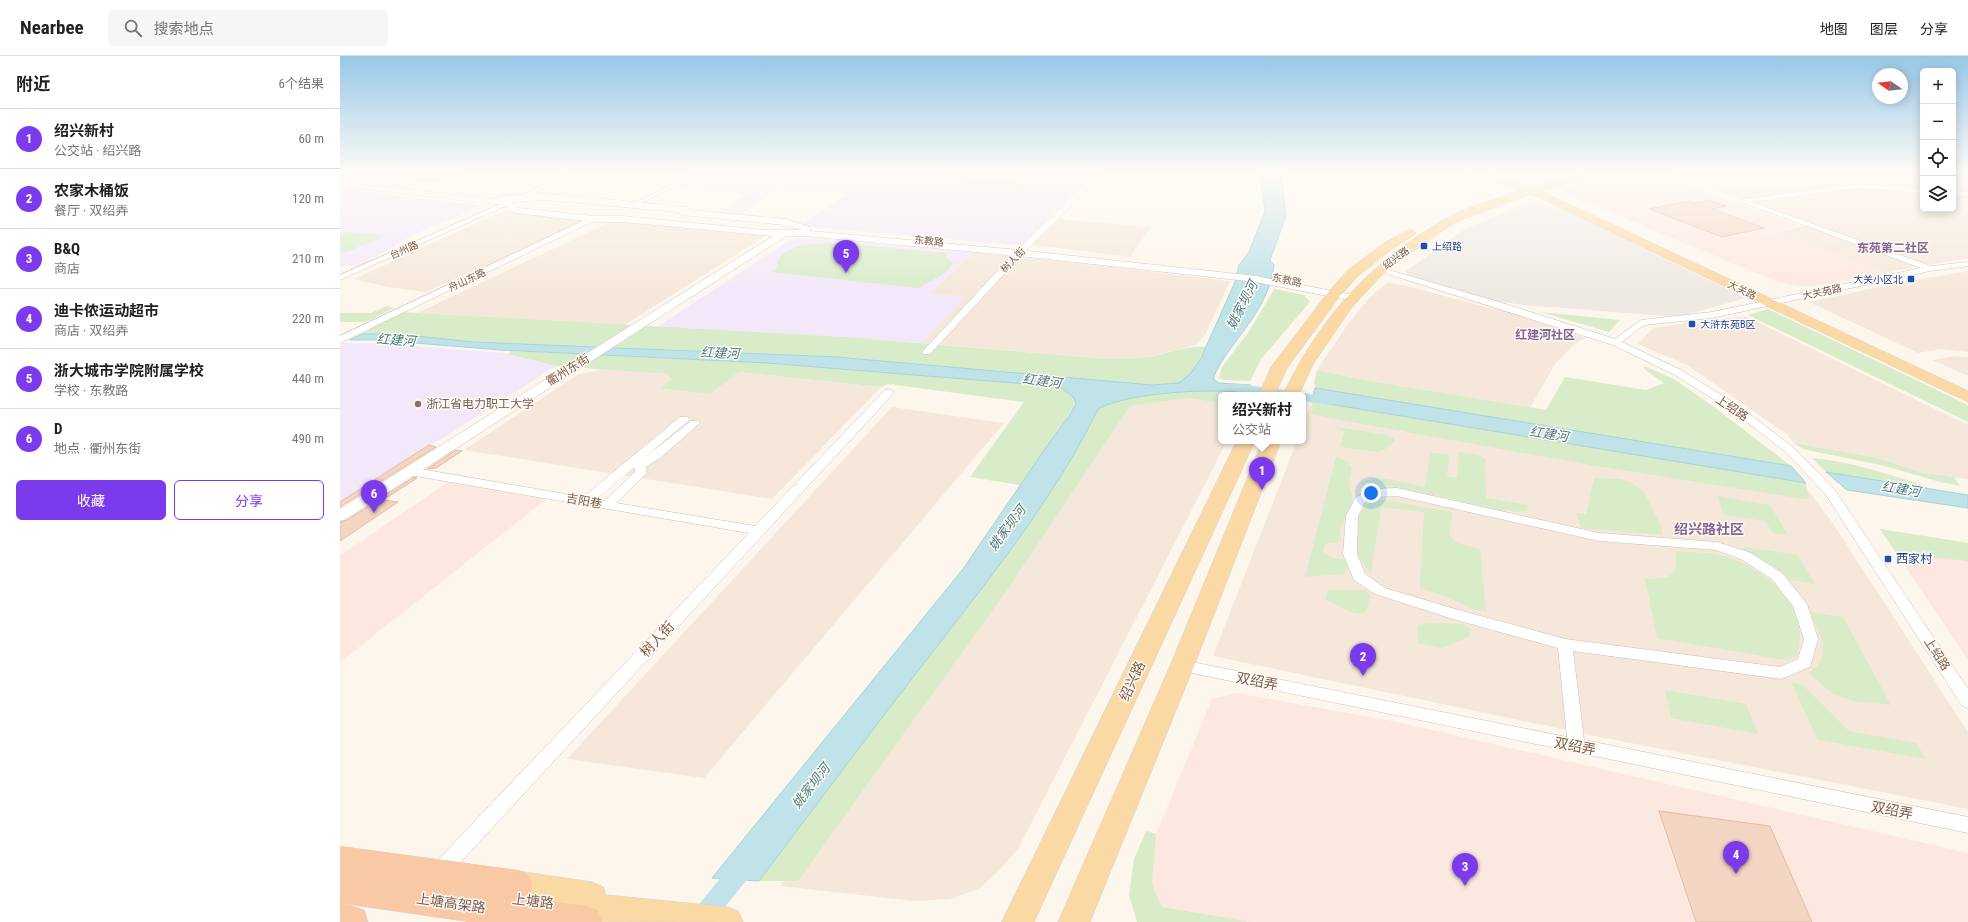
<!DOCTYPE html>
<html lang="zh">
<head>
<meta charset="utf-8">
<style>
	:root { --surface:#fff; --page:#f6f6f6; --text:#202124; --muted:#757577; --line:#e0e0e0; --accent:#7c3aed }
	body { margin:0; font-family:"Roboto Condensed","Noto Sans SC",sans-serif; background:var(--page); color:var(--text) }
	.controls { position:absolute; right:12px; top:12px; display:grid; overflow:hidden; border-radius:6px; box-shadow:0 2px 10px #0003 }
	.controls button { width:36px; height:36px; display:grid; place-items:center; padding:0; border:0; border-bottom:1px solid var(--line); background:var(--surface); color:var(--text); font:20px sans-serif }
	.compass { position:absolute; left:1532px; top:12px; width:36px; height:36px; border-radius:50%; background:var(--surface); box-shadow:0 2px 10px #0003; rotate:284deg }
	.you { position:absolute; left:1031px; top:437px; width:14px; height:14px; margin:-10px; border:3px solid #fff; border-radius:50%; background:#1a73e8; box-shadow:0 0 0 6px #1a73e833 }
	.badge { display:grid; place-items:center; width:26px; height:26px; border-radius:50%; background:var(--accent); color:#fff; font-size:13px; font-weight:700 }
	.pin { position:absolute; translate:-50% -33px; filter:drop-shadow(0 1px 2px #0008) }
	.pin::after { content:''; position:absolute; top:21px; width:14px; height:12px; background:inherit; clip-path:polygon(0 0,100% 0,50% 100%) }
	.popup { position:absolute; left:878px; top:336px; width:88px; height:52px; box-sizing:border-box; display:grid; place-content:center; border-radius:6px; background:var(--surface); filter:drop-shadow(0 1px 3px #0005); font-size:13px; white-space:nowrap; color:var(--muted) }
	.popup b { font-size:15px; color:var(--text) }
	.popup::after { content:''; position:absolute; left:50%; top:100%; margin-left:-8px; border:8px solid transparent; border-top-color:var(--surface) }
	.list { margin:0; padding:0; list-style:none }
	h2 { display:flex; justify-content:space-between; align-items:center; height:52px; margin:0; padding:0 16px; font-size:17px }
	h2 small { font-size:13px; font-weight:400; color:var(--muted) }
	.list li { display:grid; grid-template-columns:26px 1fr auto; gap:12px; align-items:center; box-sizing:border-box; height:60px; padding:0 16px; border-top:1px solid var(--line) }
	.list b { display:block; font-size:15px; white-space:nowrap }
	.list p { margin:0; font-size:13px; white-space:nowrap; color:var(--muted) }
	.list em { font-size:13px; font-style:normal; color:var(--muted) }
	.actions { display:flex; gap:8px; padding:12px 16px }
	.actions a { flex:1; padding:9px 0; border:1px solid var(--accent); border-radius:6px; text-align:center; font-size:14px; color:var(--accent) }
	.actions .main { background:var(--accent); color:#fff }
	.icon { flex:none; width:22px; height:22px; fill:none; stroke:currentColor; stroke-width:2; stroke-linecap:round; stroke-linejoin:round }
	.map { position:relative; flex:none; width:1628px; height:866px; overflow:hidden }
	header { display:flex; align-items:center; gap:24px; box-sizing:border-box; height:56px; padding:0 20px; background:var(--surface); border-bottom:1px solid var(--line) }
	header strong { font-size:19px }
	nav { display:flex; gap:22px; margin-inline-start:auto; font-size:14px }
	.search { width:280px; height:36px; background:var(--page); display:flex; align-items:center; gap:10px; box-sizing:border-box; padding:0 14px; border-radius:6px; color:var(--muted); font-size:15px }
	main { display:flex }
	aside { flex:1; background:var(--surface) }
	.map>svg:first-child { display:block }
</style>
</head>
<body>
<header>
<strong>Nearbee</strong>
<div class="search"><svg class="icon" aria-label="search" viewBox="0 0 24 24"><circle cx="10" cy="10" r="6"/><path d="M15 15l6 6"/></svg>搜索地点</div>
<nav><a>地图</a><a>图层</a><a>分享</a></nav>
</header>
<main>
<aside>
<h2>附近<small>6个结果</small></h2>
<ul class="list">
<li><span class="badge">1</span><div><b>绍兴新村</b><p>公交站 · 绍兴路</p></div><em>60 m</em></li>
<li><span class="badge">2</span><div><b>农家木桶饭</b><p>餐厅 · 双绍弄</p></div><em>120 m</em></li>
<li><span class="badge">3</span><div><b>B&amp;Q</b><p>商店</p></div><em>210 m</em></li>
<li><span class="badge">4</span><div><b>迪卡侬运动超市</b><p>商店 · 双绍弄</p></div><em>220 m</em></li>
<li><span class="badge">5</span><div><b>浙大城市学院附属学校</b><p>学校 · 东教路</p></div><em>440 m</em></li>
<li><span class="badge">6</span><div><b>D</b><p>地点 · 衢州东街</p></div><em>490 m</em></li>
</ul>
<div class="actions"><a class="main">收藏</a><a>分享</a></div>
</aside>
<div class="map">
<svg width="1628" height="866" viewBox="0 0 1628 866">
	<rect width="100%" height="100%" fill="#fdf6ec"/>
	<!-- residential -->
	<path fill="#f5e8da" d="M 1324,116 L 1583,116 L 1583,134 L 1515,129 L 1403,144 Z
		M 1613,116 L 1628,116 L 1628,137 L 1613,136 Z
		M 1518,132 L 1583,136 L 1583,153 L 1613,153 L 1613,138 L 1628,139 L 1628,202 L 1586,209 L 1415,148 L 1418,145 Z
		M 174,154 L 244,164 L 237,171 L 85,236 L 48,231 L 14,223 L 163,155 Z
		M 291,162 L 430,177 L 283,270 L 77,257 L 268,167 Z
		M 719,163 L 811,171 L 790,201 L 693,189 Z
		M 1467,169 L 1579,210 L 1545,217 L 1437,176 Z
		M 634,196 L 788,213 L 890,225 L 865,279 L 855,289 L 813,300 L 790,303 L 767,303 L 581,287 L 626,241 L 590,237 Z
		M 1628,215 L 1628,296 L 1601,293 L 1578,297 L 1469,246 L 1563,226 Z
		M 1047,227 L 1063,229 L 1153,253 L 1163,253 L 1246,282 L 1234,288 L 1215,308 L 1190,352 L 1024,324 L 977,314 L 1010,265 L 1030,241 Z
		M 1405,260 L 1628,369 L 1628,423 L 1584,417 L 1537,402 L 1454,387 L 1447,378 L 1347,309 L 1298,288 L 1313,272 Z
		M 1617,300 L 1628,301 L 1628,320 L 1592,304 Z
		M 263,313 L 326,318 L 333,323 L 321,331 L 370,338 L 399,316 L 541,331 L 432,443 L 124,394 L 237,319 Z
		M 848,340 L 881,344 L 881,385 L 887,385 L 678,793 L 660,813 L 639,833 L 610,843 L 574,845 L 440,830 L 790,345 Z
		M 971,349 L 1464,429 L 1492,466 L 1628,676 L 1628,753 L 1260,681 L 873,600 L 957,385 L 963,385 L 963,369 Z
		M 552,351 L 664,367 L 364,722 L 227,703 Z"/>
	<!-- commercial -->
	<path fill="#fde8e0" d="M 1275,116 L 1305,116 L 1323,120 L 1454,168 L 1455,170 L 1424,178 L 1437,176 L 1545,217 L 1474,230 L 1457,230 L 1436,225 L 1236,142 L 1226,137 L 1223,133 L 1241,125 Z
		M 108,426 L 208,442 L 0,606 L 0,500 Z
		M 1540,473 L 1628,487 L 1628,604 Z
		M 896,637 L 1053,665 L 1628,797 L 1628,866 L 911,866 L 822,851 L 812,828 L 816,778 L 872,643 Z"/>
	<!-- industrial -->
	<path fill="#efe9e4" d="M 1194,148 L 1207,149 L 1223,154 L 1406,242 L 1344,259 L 1325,260 L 1183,249 L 1145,243 L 1070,222 L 1066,215 L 1125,173 L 1182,150 Z"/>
	<!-- education -->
	<path fill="#f3e8fa" d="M 0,116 L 95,116 L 57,129 L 0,123 Z
		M 368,116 L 754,116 L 683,187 L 676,189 L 459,170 L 507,138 L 437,133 L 400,159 L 379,157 L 408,138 L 336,131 Z
		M 0,132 L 128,148 L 138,150 L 135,153 L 75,178 L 19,210 L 0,209 Z
		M 462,182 L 634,196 L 590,237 L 627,241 L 581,287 L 506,281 L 317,271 L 449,185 Z
		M 3,287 L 34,287 L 163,297 L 216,310 L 0,447 L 0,289 Z"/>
	<!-- green -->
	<path fill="#d8ecc9" d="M 558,116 L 694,116 L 689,121 L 675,126 L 689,128 L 685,132 L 549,120 Z
		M 6,176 L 47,179 L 7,196 L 0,195 L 0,178 Z
		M 493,187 L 609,197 L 605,201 L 613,206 C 607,221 590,223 579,232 L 431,216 L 439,211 L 437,205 C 446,188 476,188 493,187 Z
		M 934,233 L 964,239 L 970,246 L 921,303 L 910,325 L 884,324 L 879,322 L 882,311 L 910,274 Z
		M 47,250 L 54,252 L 26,266 L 0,266 L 0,257 L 31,257 Z
		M 1428,253 L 1628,349 L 1628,366 L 1408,259 Z
		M 60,256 L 506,281 L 767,303 C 783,303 798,303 814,300 C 832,296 848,289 866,291 L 851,317 L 839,327 L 812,329 L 497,301 L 133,286 L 57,278 L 22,278 Z
		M 1200,256 L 1280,264 L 1269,276 Z
		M 171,295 L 427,307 L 698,329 L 722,332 L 734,342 L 736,348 L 730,359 L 709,387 L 680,429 L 630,421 L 684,346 L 548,328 L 541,331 L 399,316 L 370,338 L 320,332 L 332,323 L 326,318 L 216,310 L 168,298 Z
		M 1304,310 L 1334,323 L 1374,351 L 1451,410 L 1011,339 L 975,332 L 974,326 L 977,314 L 1024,324 L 1206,354 L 1225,321 L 1306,334 L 1324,327 L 1304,313 Z
		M 891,334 L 908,337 L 907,339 L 881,339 L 881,347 L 849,342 L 790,350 L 667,534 L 458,825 L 419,825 C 476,749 533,673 591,598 C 650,522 716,440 758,353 C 788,336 856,335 891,334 Z
		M 971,345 L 1466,427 L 1469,442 L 1464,443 L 1445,440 L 1250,409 L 995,363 L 971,358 L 973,352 Z
		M 997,371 L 1047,379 L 1053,382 L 1055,385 L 1044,394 L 1037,396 L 1000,391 L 1005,375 L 996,373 Z
		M 1454,387 L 1537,402 L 1584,417 L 1614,421 L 1620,430 L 1600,426 L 1545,410 L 1463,393 Z
		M 1090,396 L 1109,399 L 1107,420 L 1117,422 L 1119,396 L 1139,399 L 1145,403 L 1146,442 L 1188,449 L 1187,454 L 1178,456 L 1161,454 L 1052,430 L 1028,432 L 1023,431 L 1021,426 L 1034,422 L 1047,423 L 1085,431 Z
		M 996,401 L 1007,405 L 1012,412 L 1009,426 L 1013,444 L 1000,474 L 999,486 L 985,488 L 983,496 L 990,501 L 1005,504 L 1007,509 L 1005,518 L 965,521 Z
		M 1472,402 C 1510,405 1546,418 1583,429 L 1589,433 L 1486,416 Z
		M 1254,422 L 1280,423 L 1292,427 L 1304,436 L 1322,472 L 1322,479 L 1241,472 L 1236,457 L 1246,458 Z
		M 1377,440 L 1430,449 L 1448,479 L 1433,477 L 1425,465 L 1384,459 Z
		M 1038,443 L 1112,456 L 1109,479 L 1117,487 L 1140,493 L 1146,555 L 1134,554 L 1105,540 L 1080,532 L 1084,456 L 1041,451 L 1031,517 L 1018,501 L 1016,495 L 1019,460 L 1029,445 Z
		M 1540,473 L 1628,487 L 1628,505 L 1569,499 L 1561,504 Z
		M 1405,491 L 1458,499 L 1475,528 L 1450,524 L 1439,514 L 1428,507 L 1401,495 Z
		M 1336,495 C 1350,496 1365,496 1379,499 C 1422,508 1475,552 1456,601 L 1445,604 L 1317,582 L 1305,523 C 1329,522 1339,523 1336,495 Z
		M 988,534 L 1025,534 L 1030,539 C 1029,544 1028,551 1026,555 C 1018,564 994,547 985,543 Z
		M 1469,556 L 1503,561 L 1551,649 L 1512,645 L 1492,637 L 1468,617 C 1494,602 1481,577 1469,556 Z
		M 1083,567 L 1124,568 L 1131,574 L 1130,580 L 1103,592 L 1078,587 L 1077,570 Z
		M 1451,626 L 1463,629 L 1509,675 L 1576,687 L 1586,703 L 1478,684 Z
		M 1325,634 L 1406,648 L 1418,678 L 1331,662 Z
		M 806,775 L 816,778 L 812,828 L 822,851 L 911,866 L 797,866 L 789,839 L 794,803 Z"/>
	<!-- water -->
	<path fill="#bfe3e8" stroke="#a5d3da" d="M 923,116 L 943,116 L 941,119 L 946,160 L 930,204 L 934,209 C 931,236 916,259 899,281 C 889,295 879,307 873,323 L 879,327 L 911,329 L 908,337 C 874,332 788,336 758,353 C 716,440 650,522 591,598 C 533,673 476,749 419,825 L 372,822 L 623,513 L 709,387 L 730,359 L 736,348 L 734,342 L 722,332 L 698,329 L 427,307 L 161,294 L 38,284 L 10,284 L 22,278 L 57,278 L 133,286 L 497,301 L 812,329 L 839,327 L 851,317 L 861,302 L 895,226 L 899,209 L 909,196 L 925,155 L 921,128 Z
		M 975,332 L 1451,410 L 1466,427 L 971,345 Z
		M 1486,416 L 1628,439 L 1628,452 L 1507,434 Z"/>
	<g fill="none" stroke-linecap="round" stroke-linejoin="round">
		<!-- canal -->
		<path fill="#bfe3e8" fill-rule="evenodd" d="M 892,327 L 950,335 L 956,339 L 924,339 L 888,334 L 886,331 Z
			M 963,337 L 990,341 L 996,345 L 990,349 L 963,345 L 963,339 L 958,339 Z
			M 405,799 L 413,802 L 416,809 L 413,816 L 373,866 L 347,866 L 351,858 L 397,802 Z"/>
	</g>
	<!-- building -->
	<path fill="#f3d5c3" stroke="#e6bba3" d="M 68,116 L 122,116 L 122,117 L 97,126 L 68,123 Z
		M 1369,144 L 1386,150 L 1372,153 L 1424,172 L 1382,181 L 1309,153 L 1349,145 L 1355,147 Z
		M 89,389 L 96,391 L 0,451 L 0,446 Z
		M 116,394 L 122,395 L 96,412 L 87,413 Z
		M 74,421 L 77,422 L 43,444 L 58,446 L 0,485 L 0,466 L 7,464 Z
		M 1319,755 L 1430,770 L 1472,866 L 1356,866 Z"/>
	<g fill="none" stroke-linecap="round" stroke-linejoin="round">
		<defs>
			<path id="minor" d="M 233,116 L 241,116 L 0,224 L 0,219 Z
				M 359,116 L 367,116 L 296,149 L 291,148 Z
				M 758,116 L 765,116 L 682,199 L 590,298 L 584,298 L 582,296 L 584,294 L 676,195 Z
				M 1518,128 L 1583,133 L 1583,137 L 1518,132 L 1411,146 L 1591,210 L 1628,206 L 1628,210 L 1590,215 L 1372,262 L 1304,269 L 1282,286 L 1341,314 L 1399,350 L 1454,392 L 1495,434 L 1628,633 L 1628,652 L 1622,650 L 1486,439 L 1446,396 L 1391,354 L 1333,318 L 1273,289 L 1035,214 L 1039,212 L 1042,212 L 1159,246 L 1275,283 L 1301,264 L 1372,256 L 1581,212 L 1401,146 L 1405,143 Z
				M 1613,135 L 1628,136 L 1628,140 L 1613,139 Z
				M 251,161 L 258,163 L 0,287 L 0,280 Z
				M 549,333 L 554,336 L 553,338 L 105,823 L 98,826 L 91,823 L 89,817 L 91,811 L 409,477 L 69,419 L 65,417 L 63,415 L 65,413 L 69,411 L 243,441 L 340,361 L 348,361 L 349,363 L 348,365 L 303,403 L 351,365 L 359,365 L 360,367 L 320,402 L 306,411 L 307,417 L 305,419 L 276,447 L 415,470 L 545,334 ZM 294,411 L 295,416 L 264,445 L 256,443 Z
				M 1057,432 L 1259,477 L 1377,486 L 1411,497 L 1442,517 L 1467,548 L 1478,583 L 1470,611 L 1441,623 L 1233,595 L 1244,684 L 1628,761 L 1628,777 L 837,614 L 834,610 L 837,606 L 842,604 L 1227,681 L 1218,592 L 1113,563 L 1035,538 L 1014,524 L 1003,498 L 1006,460 L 1016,441 L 1034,433 ZM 1057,440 L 1259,485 L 1376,494 L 1401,503 L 1432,523 L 1453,550 L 1464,583 L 1458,603 L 1440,611 L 1225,583 L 1115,553 L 1045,532 L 1025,518 L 1017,498 L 1018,460 L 1025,446 L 1036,441 Z"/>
			<path id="tertiary" d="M 0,126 L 156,143 L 160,140 L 200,138 L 224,139 L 346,151 L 350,154 L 446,163 L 470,171 L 470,175 L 679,194 L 916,220 L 1013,239 L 1018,242 L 1013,245 L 916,226 L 679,200 L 464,180 L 446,180 L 6,463 L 0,465 L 0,453 L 433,180 L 283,166 L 254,166 L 175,157 L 164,149 L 0,130 ZM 206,144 L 338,156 L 342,159 L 445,169 L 462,174 L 425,174 L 283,160 L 254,160 L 178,152 L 170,146 Z"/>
			<path id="primary" d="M 1128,116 L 1144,116 L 1191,131 L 1248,116 L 1265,116 L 1264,118 L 1201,135 L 1628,335 L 1628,346 L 1191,138 L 1116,166 L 1061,203 L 1040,221 L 1012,251 L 973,308 L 959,339 L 943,339 C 979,262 1032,204 1107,162 C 1127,151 1159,142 1181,134 L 1129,118 Z
				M 1070,173 L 1074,175 L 1076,177 L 1074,179 L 1052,193 L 1018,220 L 1000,240 L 947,312 L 935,339 L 919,339 L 931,311 L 990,234 L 1008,214 L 1044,187 Z
				M 897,385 L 915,385 L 694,866 L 662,866 Z
				M 923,385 L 941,385 L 854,610 L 750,866 L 718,866 L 830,610 Z
				M 177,815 L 252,826 L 263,831 L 266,839 L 387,851 L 398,855 L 403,866 L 229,865 L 218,861 L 214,850 L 177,843 L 166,839 L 162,829 L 166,819 Z"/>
			<path id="trunk" d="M 0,817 L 246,850 L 258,854 L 262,866 L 131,866 L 0,847 Z
				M 0,848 L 12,850 L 24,854 L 28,866 L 0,866 Z"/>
		</defs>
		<!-- minor casing -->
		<use href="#minor" stroke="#d1beb0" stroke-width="1"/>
		<!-- tertiary casing -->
		<use href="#tertiary" stroke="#d1beb0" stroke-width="1"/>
		<!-- primary casing -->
		<use href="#primary" stroke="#dad1cd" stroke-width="1"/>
		<!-- trunk casing -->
		<use href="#trunk" stroke="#dad1cd" stroke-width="1"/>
		<!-- minor -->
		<use href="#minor" fill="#fff" fill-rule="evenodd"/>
		<!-- tertiary -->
		<use href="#tertiary" fill="#fff" fill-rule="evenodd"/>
		<!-- primary -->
		<use href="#primary" fill="#fbd9a5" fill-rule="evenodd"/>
		<!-- trunk -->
		<use href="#trunk" fill="#f9c8a4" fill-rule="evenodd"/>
		<defs>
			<path id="trunk-bridge" d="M 0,805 L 177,829"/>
		</defs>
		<!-- trunk-bridge casing -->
		<use href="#trunk-bridge" stroke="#dad1cd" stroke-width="30" stroke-linecap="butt"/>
		<!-- trunk-bridge -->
		<use href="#trunk-bridge" stroke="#f9c8a4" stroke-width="30"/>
	</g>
	<!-- sky -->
	<linearGradient id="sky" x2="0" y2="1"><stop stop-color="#97c7e8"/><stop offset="0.49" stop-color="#fefbf6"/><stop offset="1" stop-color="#fefbf6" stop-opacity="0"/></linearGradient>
	<rect width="1628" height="237" fill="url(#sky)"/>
	<!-- markers -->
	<g fill="#1a4fb4" stroke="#fffaf3" stroke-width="1.5">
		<rect x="1080" y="186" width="8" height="8" rx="2"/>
		<rect x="1567" y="219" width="8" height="8" rx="2"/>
		<rect x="1348" y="264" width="8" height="8" rx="2"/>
		<rect x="1544" y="499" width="8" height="8" rx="2"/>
	</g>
	<circle fill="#8d6e63" stroke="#fffaf3" stroke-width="1.5" cx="78" cy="348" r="4"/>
	<g text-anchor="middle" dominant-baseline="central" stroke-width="3" stroke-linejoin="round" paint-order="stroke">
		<!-- far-street labels -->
		<g font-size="10" fill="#7a5c4d" stroke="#fffaf3">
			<text transform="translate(589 185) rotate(6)">东教路</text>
			<text transform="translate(64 194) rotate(-24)">台州路</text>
			<text transform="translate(1056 202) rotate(-36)">绍兴路</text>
			<text transform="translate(673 204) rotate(-46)">树人街</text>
			<text transform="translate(127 224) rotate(-25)">舟山东路</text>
			<text transform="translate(947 224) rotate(11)">东教路</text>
			<text transform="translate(1402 234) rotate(26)">大关路</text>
			<text transform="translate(1482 236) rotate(-12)">大关苑路</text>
		</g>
		<!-- far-transit labels -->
		<g font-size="10" fill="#164399" stroke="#fffaf3" text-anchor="start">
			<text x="1092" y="190">上绍路</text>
			<text x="1563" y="223" text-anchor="end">大关小区北</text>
			<text x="1360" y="268">大浒东苑B区</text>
		</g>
		<!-- far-quarter labels -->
		<g font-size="12" font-weight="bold" fill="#846695" stroke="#fffaf3">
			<text x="1553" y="192">东苑第二社区</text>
			<text x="1205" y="279">红建河社区</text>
		</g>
		<!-- street labels -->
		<g font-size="12" fill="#7a5c4d" stroke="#fffaf3">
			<text transform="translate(228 314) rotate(-32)">衢州东街</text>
			<text transform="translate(1392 352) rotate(34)">上绍路</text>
			<text transform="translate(244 445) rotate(10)">吉阳巷</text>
			<text transform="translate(1597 598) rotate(57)">上绍路</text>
		</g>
		<!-- education labels -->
		<g font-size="12" fill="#785e54" stroke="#fffaf3" text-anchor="start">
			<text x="86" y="348">浙江省电力职工大学</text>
		</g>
		<!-- transit labels -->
		<g font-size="12" fill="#164399" stroke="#fffaf3" text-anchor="start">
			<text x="1556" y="503">西家村</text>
		</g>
		<!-- water labels -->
		<g font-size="13" font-style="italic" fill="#437c86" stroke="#fffaf3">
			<text transform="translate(902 249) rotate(-63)">姚家坝河</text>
			<text transform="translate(56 284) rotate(4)">红建河</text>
			<text transform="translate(380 297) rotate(2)">红建河</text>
			<text transform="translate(702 325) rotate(8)">红建河</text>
			<text transform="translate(1209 378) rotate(9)">红建河</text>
			<text transform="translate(1561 433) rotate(9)">红建河</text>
			<text transform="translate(667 472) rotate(-53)">姚家坝河</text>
			<text transform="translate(471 730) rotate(-52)">姚家坝河</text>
		</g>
		<!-- quarter labels -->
		<g font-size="14" font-weight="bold" fill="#846695" stroke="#fffaf3">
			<text x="1369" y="473">绍兴路社区</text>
		</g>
		<!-- near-street labels -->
		<g font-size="14" fill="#7a5c4d" stroke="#fffaf3">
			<text transform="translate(317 583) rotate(-47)">树人街</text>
			<text transform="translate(792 625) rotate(-65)">绍兴路</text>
			<text transform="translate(917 625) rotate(11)">双绍弄</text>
			<text transform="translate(1235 690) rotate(11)">双绍弄</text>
			<text transform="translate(1552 754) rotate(11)">双绍弄</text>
			<text transform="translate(193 845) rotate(7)">上塘路</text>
			<text transform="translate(111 847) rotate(8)">上塘高架路</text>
		</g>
	</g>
</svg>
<div class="controls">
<button>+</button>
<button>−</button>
<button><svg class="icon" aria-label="locate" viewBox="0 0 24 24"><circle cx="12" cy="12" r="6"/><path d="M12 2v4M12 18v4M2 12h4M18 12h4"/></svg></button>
<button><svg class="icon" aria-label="layers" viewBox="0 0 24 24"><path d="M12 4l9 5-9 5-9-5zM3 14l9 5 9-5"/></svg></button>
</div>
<svg class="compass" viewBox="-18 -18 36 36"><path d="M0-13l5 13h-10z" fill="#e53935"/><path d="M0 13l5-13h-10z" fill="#757577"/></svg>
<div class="you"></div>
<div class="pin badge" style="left:922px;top:434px">1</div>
<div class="popup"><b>绍兴新村</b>公交站</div>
<div class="pin badge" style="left:1023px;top:620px">2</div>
<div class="pin badge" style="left:1125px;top:830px">3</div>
<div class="pin badge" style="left:1396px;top:818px">4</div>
<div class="pin badge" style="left:506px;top:217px">5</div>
<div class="pin badge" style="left:34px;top:457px">6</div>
</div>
</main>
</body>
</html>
